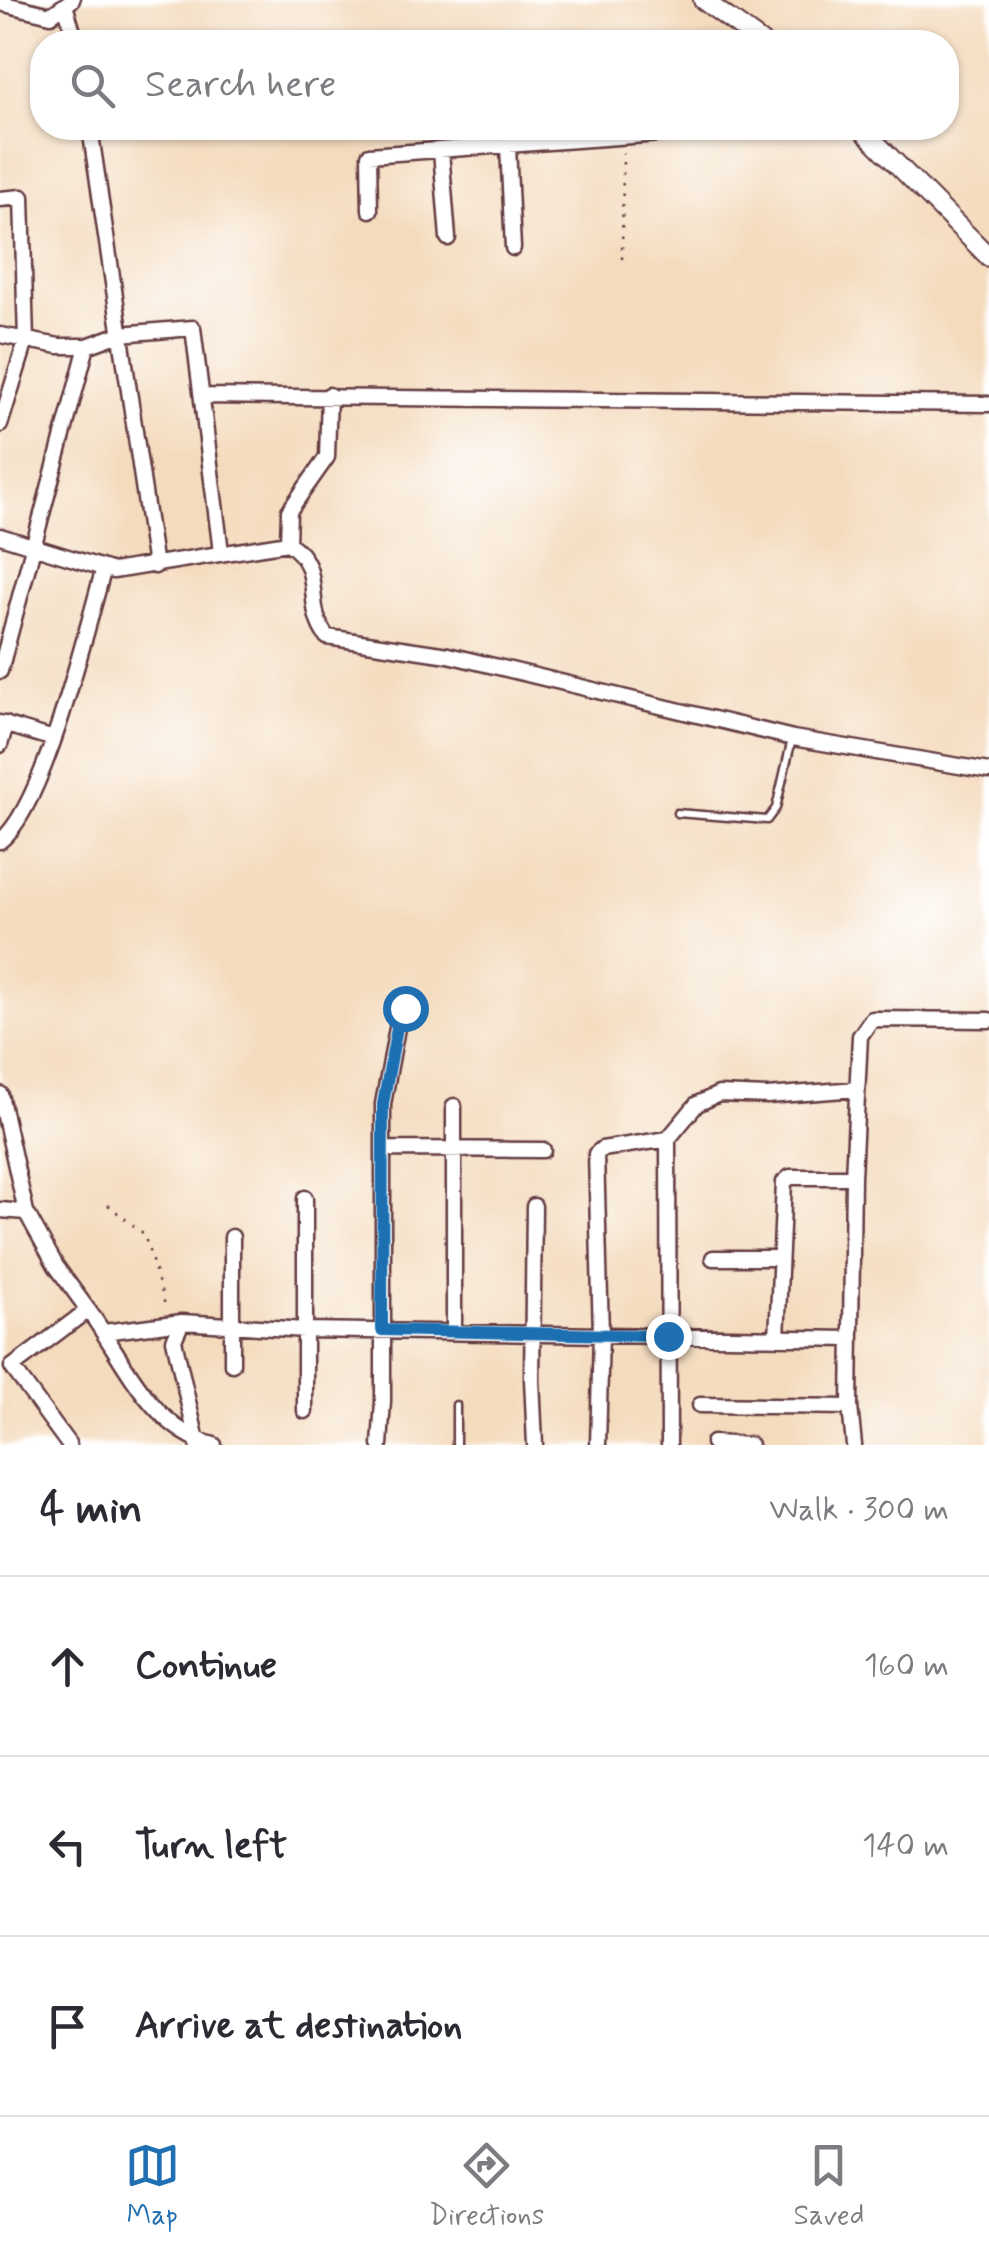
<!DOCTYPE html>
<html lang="en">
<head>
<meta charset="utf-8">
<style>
	:root { --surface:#fff; --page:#f2f2f3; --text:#2b2b33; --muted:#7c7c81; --line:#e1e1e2; --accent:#1f6fb2 }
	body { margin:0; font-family:Mynerve,sans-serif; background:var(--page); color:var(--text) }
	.stop { position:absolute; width:30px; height:30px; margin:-22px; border:8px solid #1f6fb2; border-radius:50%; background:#fff }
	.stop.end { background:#1f6fb2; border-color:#fff; box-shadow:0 2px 10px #0008 }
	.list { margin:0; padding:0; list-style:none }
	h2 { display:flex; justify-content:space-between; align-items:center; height:130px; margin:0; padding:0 40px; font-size:42px }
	h2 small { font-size:32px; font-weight:400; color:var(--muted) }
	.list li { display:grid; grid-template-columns:65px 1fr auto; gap:30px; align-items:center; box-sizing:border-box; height:180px; padding:0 40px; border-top:2px solid var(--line) }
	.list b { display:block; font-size:38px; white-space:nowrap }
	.list em { font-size:32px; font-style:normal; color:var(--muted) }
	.icon { flex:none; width:55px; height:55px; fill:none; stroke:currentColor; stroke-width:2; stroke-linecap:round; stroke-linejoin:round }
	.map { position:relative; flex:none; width:989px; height:1445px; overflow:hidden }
	.search { position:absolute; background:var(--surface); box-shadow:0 2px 8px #0004; left:30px; right:30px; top:30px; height:110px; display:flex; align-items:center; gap:25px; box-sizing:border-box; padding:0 35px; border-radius:40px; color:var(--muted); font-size:38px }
	.sheet { height:670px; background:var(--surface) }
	nav { display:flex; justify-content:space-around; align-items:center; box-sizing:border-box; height:140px; border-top:2px solid var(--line); background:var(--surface); font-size:28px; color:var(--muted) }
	nav a { display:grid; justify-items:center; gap:5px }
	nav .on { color:var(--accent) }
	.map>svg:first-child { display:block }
</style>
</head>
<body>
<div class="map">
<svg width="989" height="1445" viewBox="0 0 989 1445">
	<rect width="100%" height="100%" fill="#fff"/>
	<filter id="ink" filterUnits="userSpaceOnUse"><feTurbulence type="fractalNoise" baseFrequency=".01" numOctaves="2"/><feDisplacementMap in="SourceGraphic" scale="20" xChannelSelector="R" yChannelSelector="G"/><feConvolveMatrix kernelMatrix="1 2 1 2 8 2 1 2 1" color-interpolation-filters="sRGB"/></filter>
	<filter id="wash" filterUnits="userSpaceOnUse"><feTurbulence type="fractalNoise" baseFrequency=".0048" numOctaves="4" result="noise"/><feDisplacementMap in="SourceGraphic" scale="40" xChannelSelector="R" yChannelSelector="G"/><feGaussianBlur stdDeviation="2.25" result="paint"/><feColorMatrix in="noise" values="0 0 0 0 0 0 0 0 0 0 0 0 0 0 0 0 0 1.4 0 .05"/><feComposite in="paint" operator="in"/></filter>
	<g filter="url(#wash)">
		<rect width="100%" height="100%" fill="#f4dbbe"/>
	</g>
	<g filter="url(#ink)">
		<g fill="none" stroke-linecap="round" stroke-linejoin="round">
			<defs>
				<path id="service" d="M 677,813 L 767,820 L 776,808 L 792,739
					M 456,1445 L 456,1405"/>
				<path id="minor" d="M 0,3 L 51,15 L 72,0
					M 65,5 L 76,42
					M 90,128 L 155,566
					M 508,147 L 513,248
					M 441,151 L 448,238
					M 0,199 L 22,197 L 26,341 L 0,425
					M 370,210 L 369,155 L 743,128
					M 0,335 L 59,346 L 87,346 L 120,334 L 193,328 L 221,552
					M 203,396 L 989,404
					M 0,536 L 113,571 L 288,543 C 327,568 302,605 327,637 L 448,655 L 793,738 L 989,771
					M 288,543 L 289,511 L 327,457 L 329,395
					M 0,671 L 87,346
					M 0,723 L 54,739
					M 0,745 L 6,724
					M 0,841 C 44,809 87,626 104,568
					M 0,1094 L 26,1212
					M 454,1106 L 454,1331
					M 383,1149 L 543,1150
					M 305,1198 L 305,1411
					M 534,1206 L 532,1379 L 535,1445
					M 0,1210 L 26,1212 L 56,1266 L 88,1310
					M 713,1258 L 780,1258
					M 104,1332 L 182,1322
					M 777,1338 L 784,1182 L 790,1177 L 853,1177
					M 232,1364 L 232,1237
					M 700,1405 L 850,1407
					M 713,1443 L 750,1445
					M 69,1445 L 12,1367 L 88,1310 C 123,1357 151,1430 214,1445
					M 198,1445 L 174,1340 L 182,1322 L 305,1330 L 850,1339
					M 380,1445 L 383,1401 L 383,1104 L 400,1012 L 405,1007 L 420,1008
					M 598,1445 L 601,1334 L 596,1154 L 602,1149 L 668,1139
					M 669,1445 L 668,1139 L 697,1104 L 719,1094 L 767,1096 L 857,1089
					M 854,1445 L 850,1407 L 853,1177 L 860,1036 L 872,1019 L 989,1020"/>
				<path id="tertiary" d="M 703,0 L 761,42
					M 861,128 L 989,257"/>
			</defs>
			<!-- service casing -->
			<use href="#service" stroke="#643b41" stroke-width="11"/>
			<!-- minor casing -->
			<use href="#minor" stroke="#643b41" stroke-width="19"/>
			<!-- tertiary casing -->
			<use href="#tertiary" stroke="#643b41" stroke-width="22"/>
			<!-- path -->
			<path stroke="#643b41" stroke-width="2.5" stroke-dasharray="2.5 8" stroke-linecap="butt" d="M 622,259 L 623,153
				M 108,1205 L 144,1234 L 166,1308"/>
			<!-- service -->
			<use href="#service" stroke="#fff" stroke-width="6"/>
			<!-- minor -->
			<use href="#minor" stroke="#fff" stroke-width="14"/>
			<!-- tertiary -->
			<use href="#tertiary" stroke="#fff" stroke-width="18"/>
		</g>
	</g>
	<g fill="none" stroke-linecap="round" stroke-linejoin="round" filter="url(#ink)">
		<!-- route -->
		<path stroke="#1f6fb2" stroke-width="12" d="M 405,1008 L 400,1012 L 383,1104 L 382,1330 L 668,1336"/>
	</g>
</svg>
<div class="stop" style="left:405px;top:1008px"></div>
<div class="stop end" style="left:668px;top:1336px"></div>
<div class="search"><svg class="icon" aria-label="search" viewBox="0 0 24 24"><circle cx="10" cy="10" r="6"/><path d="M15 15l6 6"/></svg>Search here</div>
</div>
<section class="sheet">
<h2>4 min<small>Walk · 300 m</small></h2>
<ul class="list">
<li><svg class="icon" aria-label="ahead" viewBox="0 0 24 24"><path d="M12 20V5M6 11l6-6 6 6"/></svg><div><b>Continue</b></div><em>160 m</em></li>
<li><svg class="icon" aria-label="left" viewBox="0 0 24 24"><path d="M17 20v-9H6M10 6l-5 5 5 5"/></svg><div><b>Turn left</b></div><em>140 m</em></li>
<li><svg class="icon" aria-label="arrive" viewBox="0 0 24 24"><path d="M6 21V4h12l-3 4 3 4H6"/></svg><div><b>Arrive at destination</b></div></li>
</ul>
</section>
<nav>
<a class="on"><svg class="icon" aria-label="map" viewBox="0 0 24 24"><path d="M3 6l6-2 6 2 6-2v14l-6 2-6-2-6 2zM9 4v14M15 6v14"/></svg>Map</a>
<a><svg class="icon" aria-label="directions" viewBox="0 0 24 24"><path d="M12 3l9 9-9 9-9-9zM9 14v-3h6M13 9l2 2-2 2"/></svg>Directions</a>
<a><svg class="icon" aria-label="saved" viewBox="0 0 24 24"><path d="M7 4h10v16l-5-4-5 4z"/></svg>Saved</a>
</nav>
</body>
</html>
